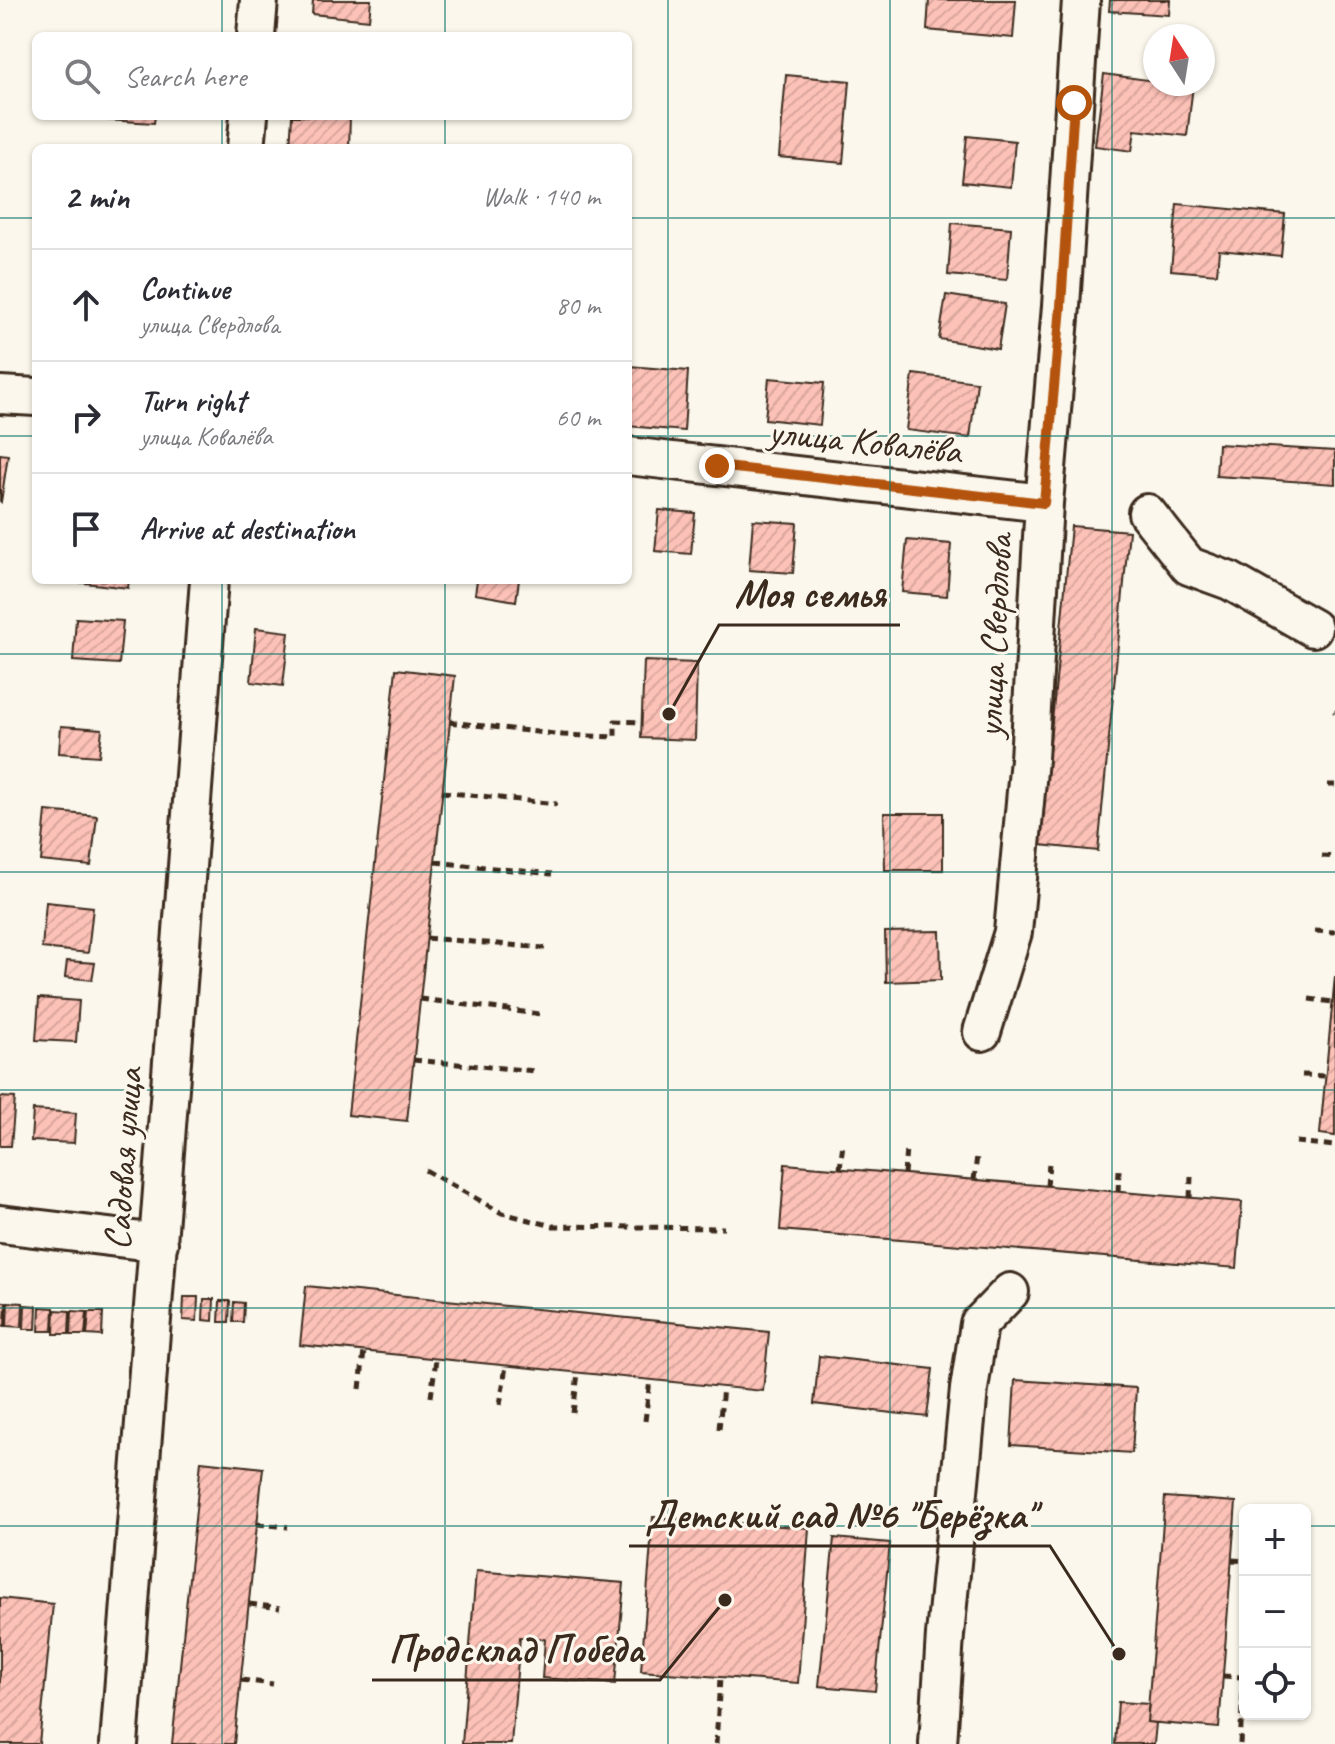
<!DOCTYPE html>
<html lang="en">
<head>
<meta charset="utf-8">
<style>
	:root { --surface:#fff; --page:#f2f2f3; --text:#2b2b33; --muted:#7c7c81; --line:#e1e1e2 }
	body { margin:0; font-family:Caveat,sans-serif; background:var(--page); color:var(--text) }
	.controls { position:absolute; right:24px; bottom:24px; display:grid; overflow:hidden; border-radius:12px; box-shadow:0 2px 6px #0004 }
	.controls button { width:72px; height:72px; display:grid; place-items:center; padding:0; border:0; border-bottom:2px solid var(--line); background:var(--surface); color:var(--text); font:40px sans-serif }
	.compass { position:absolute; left:1143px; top:24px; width:72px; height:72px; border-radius:50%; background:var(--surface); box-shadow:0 2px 6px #0004; rotate:348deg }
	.stop { position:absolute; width:24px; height:24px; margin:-18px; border:6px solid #b45309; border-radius:50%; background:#fff }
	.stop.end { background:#b45309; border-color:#fff; box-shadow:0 2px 8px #0008 }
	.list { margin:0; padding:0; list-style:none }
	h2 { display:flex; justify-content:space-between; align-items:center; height:104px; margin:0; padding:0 32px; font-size:34px }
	h2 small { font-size:26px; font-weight:400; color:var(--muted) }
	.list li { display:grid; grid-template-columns:52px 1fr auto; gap:24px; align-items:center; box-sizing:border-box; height:112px; padding:0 32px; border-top:2px solid var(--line) }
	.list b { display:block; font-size:30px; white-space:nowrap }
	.list p { margin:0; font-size:26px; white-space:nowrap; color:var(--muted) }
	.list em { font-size:26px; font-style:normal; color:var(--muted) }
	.icon { flex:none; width:44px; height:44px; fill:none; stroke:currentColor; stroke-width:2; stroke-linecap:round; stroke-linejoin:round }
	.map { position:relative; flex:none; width:1335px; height:1744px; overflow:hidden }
	.search { position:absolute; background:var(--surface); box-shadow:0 2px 6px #0004; left:32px; top:32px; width:600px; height:88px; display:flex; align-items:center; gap:20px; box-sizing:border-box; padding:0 28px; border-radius:12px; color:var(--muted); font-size:30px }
	.panel { position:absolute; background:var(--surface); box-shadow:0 2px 6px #0004; left:32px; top:144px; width:600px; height:440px; border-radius:12px }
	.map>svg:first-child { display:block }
</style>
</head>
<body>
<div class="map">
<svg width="1335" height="1744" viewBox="0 0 1335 1744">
	<defs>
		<pattern id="building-hatch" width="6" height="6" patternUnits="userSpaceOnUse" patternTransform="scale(2)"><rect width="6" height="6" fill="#fcc1b7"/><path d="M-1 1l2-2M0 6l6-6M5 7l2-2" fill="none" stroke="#d9a69d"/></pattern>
	</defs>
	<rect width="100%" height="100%" fill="#fbf7ec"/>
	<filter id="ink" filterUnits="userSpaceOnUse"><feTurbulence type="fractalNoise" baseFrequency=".0125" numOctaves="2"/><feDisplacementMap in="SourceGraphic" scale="16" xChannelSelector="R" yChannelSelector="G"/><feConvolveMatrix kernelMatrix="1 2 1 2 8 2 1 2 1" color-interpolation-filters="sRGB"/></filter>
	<g filter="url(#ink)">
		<!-- building -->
		<path fill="url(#building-hatch)" stroke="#3b2a1e" stroke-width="2" d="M 313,0 L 371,0 L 369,20 L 312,14 Z
			M 929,0 L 1016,0 L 1013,38 L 927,30 Z
			M 1110,0 L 1170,0 L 1169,15 L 1109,11 Z
			M 1104,74 L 1155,81 L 1155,84 L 1193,85 L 1187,136 L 1135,130 L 1132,151 L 1095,146 Z
			M 786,75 L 850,81 L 843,163 L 779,157 Z
			M 107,116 L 155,116 L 154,123 L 107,120 Z
			M 292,116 L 350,116 L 349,148 L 290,148 Z
			M 967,136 L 1015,141 L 1011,187 L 962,182 Z
			M 1177,204 L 1285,214 L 1281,256 L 1219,250 L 1217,274 L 1171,270 Z
			M 952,223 L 1011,228 L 1007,280 L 948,275 Z
			M 946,295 L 1005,304 L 998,349 L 939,339 Z
			M 629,366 L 688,371 L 684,431 L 628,426 Z
			M 913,374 L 977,382 L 970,438 L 906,430 Z
			M 769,378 L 824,383 L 820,425 L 765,419 Z
			M 1218,444 L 1335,451 L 1335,484 L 1216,476 Z
			M 0,454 L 8,455 L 1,502 L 0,501 Z
			M 659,510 L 695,513 L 691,554 L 655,551 Z
			M 753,520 L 797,523 L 793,573 L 749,570 Z
			M 1071,526 L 1129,531 L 1098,851 L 1040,845 Z
			M 907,540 L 951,544 L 947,596 L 902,592 Z
			M 58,580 L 129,580 L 128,588 Z
			M 477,580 L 519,580 L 516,601 L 475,594 Z
			M 76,618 L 123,621 L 119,664 L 73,661 Z
			M 256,628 L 289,632 L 283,686 L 251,682 Z
			M 644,661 L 697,663 L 695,740 L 641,738 Z
			M 396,669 L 455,676 L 407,1121 L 348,1115 Z
			M 61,726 L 102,729 L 99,756 L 59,753 Z
			M 46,811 L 97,816 L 91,866 L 41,861 Z
			M 884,813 L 943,813 L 943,870 L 885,870 Z
			M 46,902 L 93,907 L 88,953 L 42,948 Z
			M 940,931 L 941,980 L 886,982 L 885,932 Z
			M 67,961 L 95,963 L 92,980 L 65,977 Z
			M 1335,976 L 1335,1136 L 1320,1134 Z
			M 39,998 L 79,1001 L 76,1042 L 36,1040 Z
			M 0,1097 L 15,1098 L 11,1146 L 0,1146 Z
			M 33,1110 L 76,1113 L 74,1143 L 31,1141 Z
			M 785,1164 L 1242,1202 L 1237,1268 L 780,1230 Z
			M 306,1286 L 769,1332 L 763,1391 L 300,1345 Z
			M 184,1297 L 198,1297 L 197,1321 L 183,1320 Z
			M 204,1299 L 214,1299 L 213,1321 L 203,1320 Z
			M 220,1301 L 230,1301 L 229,1322 L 219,1322 Z
			M 0,1302 L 6,1302 L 5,1326 L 0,1325 Z
			M 8,1302 L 23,1303 L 22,1327 L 7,1326 Z
			M 234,1302 L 244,1303 L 243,1322 L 233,1322 Z
			M 25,1305 L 37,1306 L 36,1329 L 24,1329 Z
			M 40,1307 L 54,1308 L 53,1331 L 39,1331 Z
			M 55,1310 L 70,1311 L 69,1334 L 54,1334 Z
			M 72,1311 L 87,1312 L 85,1335 L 71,1335 Z
			M 89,1312 L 103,1312 L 102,1336 L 87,1335 Z
			M 819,1356 L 933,1369 L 927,1417 L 814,1404 Z
			M 1015,1380 L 1136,1388 L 1132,1453 L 1011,1445 Z
			M 201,1461 L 263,1468 L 234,1744 L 172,1744 Z
			M 1165,1497 L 1236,1502 L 1219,1728 L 1147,1722 Z
			M 653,1517 L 809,1528 L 798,1683 L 641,1671 Z
			M 834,1538 L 890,1543 L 875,1691 L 819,1686 Z
			M 476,1571 L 624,1583 L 615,1684 L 542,1678 L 545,1639 L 520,1637 L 511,1744 L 462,1744 Z
			M 0,1598 L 53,1604 L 39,1744 L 0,1744 Z
			M 1118,1702 L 1149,1704 L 1147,1722 L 1156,1723 L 1154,1744 L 1115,1744 Z"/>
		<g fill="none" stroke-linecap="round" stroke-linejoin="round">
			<defs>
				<path id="minor" d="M 256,36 L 259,0
					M 246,148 L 249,116
					M 0,395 L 36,397
					M 628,456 L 1044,503
					M 1147,513 L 1189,566 L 1230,581 L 1313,628
					M 982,1032 L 1013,932 L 1029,759 L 1044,503 L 1061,306 L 1081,0
					M 0,1224 L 159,1243
					M 119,1744 C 151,1356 178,968 209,580
					M 938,1744 L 945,1635 L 969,1389 L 979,1324 L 1010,1292"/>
			</defs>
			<!-- minor casing -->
			<use href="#minor" stroke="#3b2a1e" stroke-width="42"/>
			<!-- path -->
			<path stroke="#3b2a1e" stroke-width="5" stroke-dasharray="8 6" stroke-linecap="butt" d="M 1334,711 L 1335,712
				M 449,722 L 563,735 L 615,737 L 615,721 L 641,722
				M 1328,785 L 1335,785
				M 442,792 L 557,804
				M 1322,856 L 1335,857
				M 435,862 L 552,874
				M 1315,931 L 1335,932
				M 426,938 L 545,948
				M 420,999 L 540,1014
				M 1309,999 L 1332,1002
				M 413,1060 L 536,1071
				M 1302,1075 L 1326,1076
				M 1296,1142 L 1335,1146
				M 840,1169 L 843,1143
				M 425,1170 L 502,1213 L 553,1226 L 724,1228
				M 904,1174 L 906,1149
				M 974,1180 L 977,1156
				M 1047,1186 L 1049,1163
				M 1118,1192 L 1119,1170
				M 1190,1198 L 1191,1177
				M 360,1389 L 364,1351
				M 431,1397 L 436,1359
				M 500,1405 L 506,1366
				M 573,1413 L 578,1373
				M 645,1421 L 650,1380
				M 719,1429 L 723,1387
				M 257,1524 L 288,1527
				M 1232,1560 L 1245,1561
				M 249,1604 L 280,1608
				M 1223,1676 L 1244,1677
				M 241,1680 L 273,1684
				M 716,1744 L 720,1678
				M 1240,1744 L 1245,1657"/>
			<!-- minor -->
			<use href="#minor" stroke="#fbf7ec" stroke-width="36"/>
		</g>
	</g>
	<g fill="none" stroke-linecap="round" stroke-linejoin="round" filter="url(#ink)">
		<!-- route -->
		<path stroke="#b45309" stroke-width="10" d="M 717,466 L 1044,503 L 1061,306 L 1074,103"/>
	</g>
	<!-- grid -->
	<path fill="none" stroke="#0f766e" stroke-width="2" stroke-opacity="0.55" d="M 222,0 L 222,36M 445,0 L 445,36M 668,0 L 668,1744M 890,0 L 890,1744M 1112,0 L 1112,1744M 222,116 L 222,148M 445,116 L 445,148M 0,218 L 36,218M 628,218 L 1335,218M 0,436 L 36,436M 628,436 L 1335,436M 222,580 L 222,1744M 445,580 L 445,1744M 0,654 L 1335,654M 0,872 L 1335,872M 0,1090 L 1335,1090M 0,1308 L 1335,1308M 0,1526 L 1245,1526M 1305,1526 L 1335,1526"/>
	<g text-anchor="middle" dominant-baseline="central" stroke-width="6" stroke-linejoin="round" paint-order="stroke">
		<!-- street labels -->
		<g font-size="38" fill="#3b2a1e" stroke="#fbf7ec">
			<text transform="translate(865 441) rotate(6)">улица Ковалёва</text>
			<text transform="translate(994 636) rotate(-87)">улица Свердлова</text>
			<text transform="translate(123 1159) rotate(-86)">Садовая улица</text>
		</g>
	</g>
	<!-- callouts -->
	<path fill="none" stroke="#3b2a1e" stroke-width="3" d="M669 714L719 625H900M1119 1654L1050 1546H629M725 1600L660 1680H372"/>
	<g fill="#3b2a1e" stroke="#fbf7ec" stroke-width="3">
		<circle cx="669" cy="714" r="8"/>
		<circle cx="1119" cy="1654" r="8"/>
		<circle cx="725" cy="1600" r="8"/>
	</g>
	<g font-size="40" text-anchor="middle" font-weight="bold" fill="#3b2a1e" stroke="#fbf7ec" stroke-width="6" stroke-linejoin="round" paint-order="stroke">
		<text x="810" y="607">Моя семья</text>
		<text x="840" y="1528">Детский сад №6 "Берёзка"</text>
		<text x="516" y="1662">Продсклад Победа</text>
	</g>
</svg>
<div class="controls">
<button>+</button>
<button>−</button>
<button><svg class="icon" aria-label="locate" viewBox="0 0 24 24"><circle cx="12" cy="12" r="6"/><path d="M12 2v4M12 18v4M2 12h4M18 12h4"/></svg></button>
</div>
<svg class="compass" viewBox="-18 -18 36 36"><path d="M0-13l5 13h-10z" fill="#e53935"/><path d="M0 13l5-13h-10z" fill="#7c7c81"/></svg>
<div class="stop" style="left:1074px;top:103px"></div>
<div class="stop end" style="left:717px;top:466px"></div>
<div class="search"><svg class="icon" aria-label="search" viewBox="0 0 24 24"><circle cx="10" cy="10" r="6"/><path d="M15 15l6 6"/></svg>Search here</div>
<section class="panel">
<h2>2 min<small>Walk · 140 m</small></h2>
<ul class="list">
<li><svg class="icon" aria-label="ahead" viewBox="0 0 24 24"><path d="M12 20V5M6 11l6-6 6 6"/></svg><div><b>Continue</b><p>улица Свердлова</p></div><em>80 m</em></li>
<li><svg class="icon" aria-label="right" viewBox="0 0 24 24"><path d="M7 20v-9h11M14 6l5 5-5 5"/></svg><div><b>Turn right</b><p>улица Ковалёва</p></div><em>60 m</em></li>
<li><svg class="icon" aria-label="arrive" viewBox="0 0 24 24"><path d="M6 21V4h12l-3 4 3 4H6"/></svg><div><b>Arrive at destination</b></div></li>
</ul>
</section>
</div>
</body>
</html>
